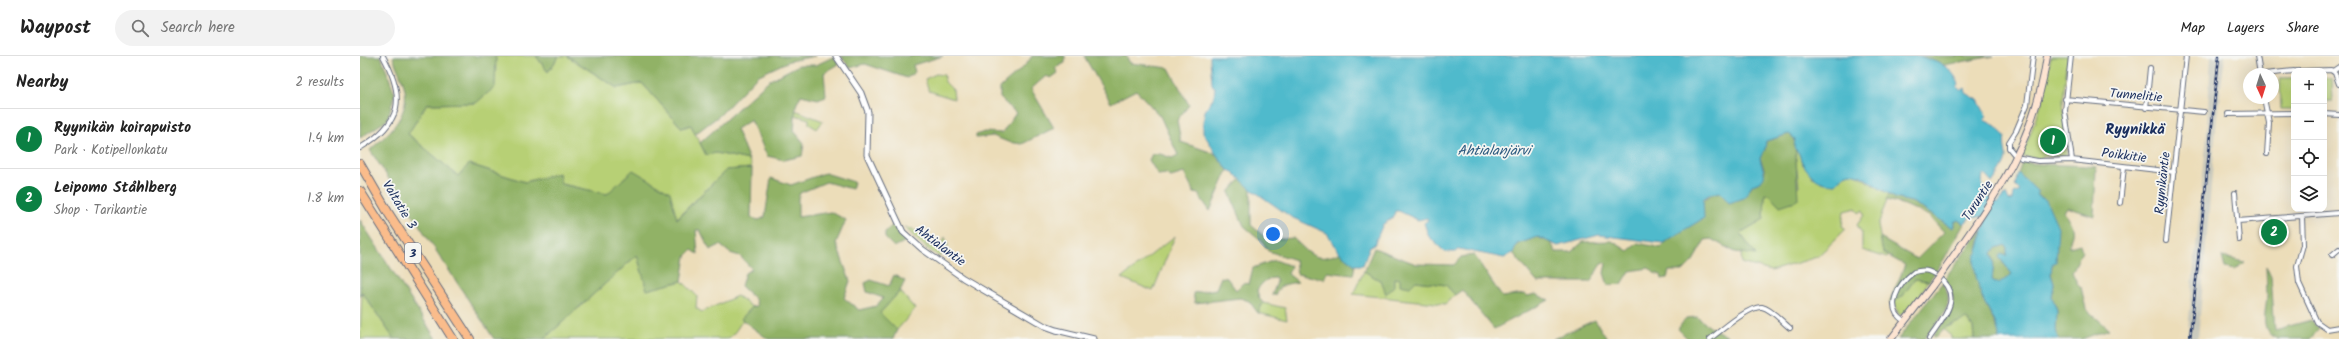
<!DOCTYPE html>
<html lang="en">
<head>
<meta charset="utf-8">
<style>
	:root { --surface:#fff; --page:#f2f2f2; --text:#222; --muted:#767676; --line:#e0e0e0; --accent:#0b8043 }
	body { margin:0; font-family:Kalam,sans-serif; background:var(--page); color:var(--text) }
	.controls { position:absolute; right:12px; top:12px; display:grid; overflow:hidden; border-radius:8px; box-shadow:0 4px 16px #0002 }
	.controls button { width:36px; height:36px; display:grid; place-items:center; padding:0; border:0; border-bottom:1px solid var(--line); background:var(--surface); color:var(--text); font:20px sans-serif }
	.compass { position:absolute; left:1883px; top:12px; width:36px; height:36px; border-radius:50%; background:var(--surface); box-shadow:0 4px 16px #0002; rotate:176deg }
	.you { position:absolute; left:913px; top:178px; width:14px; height:14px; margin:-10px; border:3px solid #fff; border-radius:50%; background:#1a73e8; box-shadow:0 0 0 6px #1a73e833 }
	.badge { display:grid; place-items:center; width:26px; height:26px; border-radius:50%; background:var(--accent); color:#fff; font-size:13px; font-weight:700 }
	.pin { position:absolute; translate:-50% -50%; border:2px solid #fff; box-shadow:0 1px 4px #0006 }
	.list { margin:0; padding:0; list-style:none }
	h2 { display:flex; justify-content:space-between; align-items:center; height:52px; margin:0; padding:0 16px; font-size:17px }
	h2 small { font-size:13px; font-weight:400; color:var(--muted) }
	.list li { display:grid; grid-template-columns:26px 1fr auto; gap:12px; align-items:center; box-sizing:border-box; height:60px; padding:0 16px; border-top:1px solid var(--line) }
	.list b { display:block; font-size:15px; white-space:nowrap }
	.list p { margin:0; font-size:13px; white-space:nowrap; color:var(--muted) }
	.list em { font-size:13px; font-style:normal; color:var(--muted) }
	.icon { flex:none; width:22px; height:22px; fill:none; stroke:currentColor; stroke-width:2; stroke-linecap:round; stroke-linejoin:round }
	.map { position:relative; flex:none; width:1979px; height:283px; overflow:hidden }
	header { display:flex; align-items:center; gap:24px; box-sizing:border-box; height:56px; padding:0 20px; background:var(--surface); border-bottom:1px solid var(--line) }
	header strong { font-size:19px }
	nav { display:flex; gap:22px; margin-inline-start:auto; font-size:14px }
	.search { width:280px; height:36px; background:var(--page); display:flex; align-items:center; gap:10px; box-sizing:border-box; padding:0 14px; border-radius:22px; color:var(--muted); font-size:15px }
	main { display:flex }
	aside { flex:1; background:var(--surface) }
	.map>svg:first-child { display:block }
</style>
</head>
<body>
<header>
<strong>Waypost</strong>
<div class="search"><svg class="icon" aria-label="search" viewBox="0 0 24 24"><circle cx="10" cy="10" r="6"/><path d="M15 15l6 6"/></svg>Search here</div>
<nav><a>Map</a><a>Layers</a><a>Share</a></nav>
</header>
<main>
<aside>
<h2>Nearby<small>2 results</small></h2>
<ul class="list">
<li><span class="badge">1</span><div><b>Ryynikän koirapuisto</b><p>Park · Kotipellonkatu</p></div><em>1.4 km</em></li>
<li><span class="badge">2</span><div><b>Leipomo Ståhlberg</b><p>Shop · Tarikantie</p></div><em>1.8 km</em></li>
</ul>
</aside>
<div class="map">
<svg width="1979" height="283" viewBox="0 0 1979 283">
	<rect width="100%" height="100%" fill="#f6f6f2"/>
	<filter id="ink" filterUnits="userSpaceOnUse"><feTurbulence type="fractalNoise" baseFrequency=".025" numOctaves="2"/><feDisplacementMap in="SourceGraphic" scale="8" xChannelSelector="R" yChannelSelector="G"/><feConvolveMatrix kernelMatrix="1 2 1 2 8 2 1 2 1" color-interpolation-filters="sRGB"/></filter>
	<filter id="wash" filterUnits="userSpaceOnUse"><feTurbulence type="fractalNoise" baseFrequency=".012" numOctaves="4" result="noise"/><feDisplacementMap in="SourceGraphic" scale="16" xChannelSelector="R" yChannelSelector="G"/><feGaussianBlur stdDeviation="0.9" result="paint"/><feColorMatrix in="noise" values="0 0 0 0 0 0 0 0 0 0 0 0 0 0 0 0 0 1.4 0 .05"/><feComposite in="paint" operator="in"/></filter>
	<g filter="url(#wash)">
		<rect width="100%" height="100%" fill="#ecddb9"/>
		<!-- industrial -->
		<path fill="#c5c5b8" d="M 1851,0 L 1865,0 L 1857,60 L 1838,283 L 1827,283 L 1846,89 Z"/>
		<!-- green -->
		<path fill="#b7d075" stroke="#69806a" d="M 134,0 L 176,0 L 188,16 L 199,0 L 207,0 L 257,32 L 282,27 L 322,72 L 331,69 L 346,99 L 356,97 L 389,104 L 392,112 L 366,114 L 316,163 L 247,138 L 201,128 L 199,117 L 165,126 L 109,108 L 98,120 L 48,78 L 67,48 L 116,47 L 136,2 Z
			M 1691,0 L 1708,0 L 1703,44 L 1707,97 L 1703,100 L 1683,100 L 1681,103 L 1662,100 L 1681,48 Z
			M 576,18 L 584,19 L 585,26 L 593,34 L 594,43 L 569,35 L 565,23 Z
			M 1920,22 L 1934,22 L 1934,53 L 1921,53 Z
			M 1964,22 L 1972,22 L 1973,46 L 1964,46 Z
			M 435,54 L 463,65 L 457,73 L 449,68 L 449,63 L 435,59 Z
			M 1434,92 C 1440,97 1439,100 1442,107 C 1445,112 1450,114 1452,121 L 1476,128 C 1492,107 1498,121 1515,130 C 1520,133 1524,135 1529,138 L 1518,169 L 1523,197 L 1529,200 L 1527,202 L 1502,194 L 1502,177 L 1497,169 L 1504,159 L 1503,154 L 1499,157 L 1496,152 L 1484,155 L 1482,170 L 1486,173 L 1457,201 L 1411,215 L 1382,207 L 1381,197 L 1395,198 L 1380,177 L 1404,163 L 1405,138 L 1439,130 Z
			M 544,171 L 570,180 L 566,189 L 580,193 L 585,181 L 588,190 L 580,201 L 565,191 Z
			M 815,180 L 793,235 L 762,222 Z
			M 277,199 L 287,233 L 322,225 L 337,240 L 336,252 L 342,256 L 377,240 L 392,251 C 383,261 378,275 368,283 L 184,283 Z
			M 1004,215 L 1021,225 L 1034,222 L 1086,229 L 1095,239 L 1085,248 L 993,238 Z
			M 1555,223 L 1569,225 C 1562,234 1551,258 1539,259 L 1535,250 L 1535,245 L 1542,241 Z
			M 540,235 L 555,253 L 537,274 L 520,257 Z
			M 2,236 L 34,283 L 0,283 Z
			M 903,247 L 925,252 L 927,264 L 898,257 Z
			M 1607,262 L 1613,271 L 1614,283 L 1591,283 L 1591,280 L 1583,273 Z"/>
		<!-- forest -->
		<path fill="#91b266" stroke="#567062" d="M 0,0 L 21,0 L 35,38 L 27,64 L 0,82 Z
			M 35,0 L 134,0 L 136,2 L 135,31 L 116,47 L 67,48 L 48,78 L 98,120 L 109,108 L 165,126 L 199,117 L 201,128 L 247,138 L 273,114 L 310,136 L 317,163 L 366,114 L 392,112 L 391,162 L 399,164 L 405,161 L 411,122 L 431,129 L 465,117 L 494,126 L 492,133 L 466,126 L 440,137 L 438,142 L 438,161 L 471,156 L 486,164 L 476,187 L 490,225 L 484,242 L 499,254 L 516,250 L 523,242 L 507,236 L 505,227 L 511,224 L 529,230 L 534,219 L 545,225 L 540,235 L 520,257 L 537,274 L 533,283 L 408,283 L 381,263 L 392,251 L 397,250 L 395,243 L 381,230 L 385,217 L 392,213 L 380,200 L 370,197 L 360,189 L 350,194 L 340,174 L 336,174 L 338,198 L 332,194 L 326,200 L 322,225 L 287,234 L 277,199 L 184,283 L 134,283 L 10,94 C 28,78 49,61 45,34 C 43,23 36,11 33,1 Z
			M 176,0 L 199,0 L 188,16 Z
			M 207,0 L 455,0 L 429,5 L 397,20 L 360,59 L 335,78 L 331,69 L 322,72 L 282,27 L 257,32 Z
			M 481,0 L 583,0 L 553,9 L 555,16 L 547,22 L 505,8 L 490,12 Z
			M 672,0 L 705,0 L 705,7 L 695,12 L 698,17 L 691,22 L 686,20 L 671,33 L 694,72 L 662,88 L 648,86 L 633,80 L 616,82 L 616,79 L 624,76 L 642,77 L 656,57 L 640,42 L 640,32 C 650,22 665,12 672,0 Z
			M 724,0 L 766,0 L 770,7 L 809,12 L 829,49 L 817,64 L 821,86 L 856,98 L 868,114 L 850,155 L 838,138 L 834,137 L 824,117 L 811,121 L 806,118 L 798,119 L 789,104 L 792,98 L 800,98 L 812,102 L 818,99 L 800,60 L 776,34 L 751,47 Z
			M 1559,0 L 1634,0 L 1584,9 Z
			M 473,1 L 479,8 L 464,17 L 466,40 L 458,43 L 441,39 L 436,49 L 434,75 L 444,87 L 442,100 L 424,104 L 407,100 L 391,64 L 376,73 L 389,104 L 356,97 L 346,99 L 340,87 L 408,25 L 439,9 L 456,9 Z
			M 1429,78 L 1435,83 L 1438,144 L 1420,150 L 1409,138 L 1405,138 L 1404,163 L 1380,177 L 1396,199 L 1375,196 L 1351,183 L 1345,184 L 1333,205 L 1323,215 L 1309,215 L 1307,222 L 1302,223 L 1301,219 L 1294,217 L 1289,212 L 1270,215 L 1262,228 L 1248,229 L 1244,217 L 1246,208 L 1244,206 C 1237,210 1236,220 1230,226 L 1177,226 L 1153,197 L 1157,188 L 1178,181 L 1191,187 L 1196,196 L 1211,196 L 1223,186 L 1252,185 L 1268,195 L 1278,187 L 1301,192 C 1304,183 1318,179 1325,173 C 1342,161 1334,141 1360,136 L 1365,140 L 1384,142 L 1392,129 L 1398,127 L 1405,115 L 1400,102 L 1405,93 L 1406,85 Z
			M 1662,106 C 1687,110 1711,108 1736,111 L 1734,160 L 1707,151 L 1704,156 C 1708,162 1714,170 1712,178 C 1711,183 1709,185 1710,191 L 1720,188 L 1722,195 L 1712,216 L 1717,227 L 1721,231 L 1726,253 L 1749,273 L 1722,283 L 1698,283 L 1696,274 L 1697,254 L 1692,241 L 1694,228 L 1691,218 L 1692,207 L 1683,142 L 1678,140 L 1677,135 L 1658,118 Z
			M 881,123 L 891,133 L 891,169 L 908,184 L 933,182 C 951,199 955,207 980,197 L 995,209 L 993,219 L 967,216 L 964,223 L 937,218 L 935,204 L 908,195 L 902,185 L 884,170 L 869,136 Z
			M 1529,138 L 1535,142 L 1552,146 L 1591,171 L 1594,170 L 1594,166 L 1598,164 L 1604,168 L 1583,205 L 1569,225 L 1555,223 L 1542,241 L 1529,247 L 1545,209 L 1523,197 L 1520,182 L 1557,203 L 1584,176 L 1569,160 L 1545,149 L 1526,144 Z
			M 0,164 L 76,283 L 34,283 L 2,236 L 0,239 Z
			M 533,169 L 546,185 L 534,191 L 525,182 L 525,176 Z
			M 1622,174 L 1618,196 L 1615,200 L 1622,241 L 1639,276 L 1639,283 L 1614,283 L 1613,271 L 1607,263 L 1586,271 L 1576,282 L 1573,280 C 1586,260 1604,247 1584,223 Z
			M 1645,189 L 1647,191 L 1647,198 L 1639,201 L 1652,218 L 1639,228 L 1632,224 L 1634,205 L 1632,197 L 1636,192 Z
			M 1014,192 L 1056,208 L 1094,209 L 1101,201 L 1114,199 L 1142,241 L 1165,238 L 1168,240 L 1175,238 L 1189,244 L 1134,273 L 1102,234 L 1095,239 L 1086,229 L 1056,225 L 1050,231 L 1040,229 L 1040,223 L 1034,222 L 1034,230 L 1026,238 L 1021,225 L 1004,215 Z
			M 1862,201 L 1885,206 L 1874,214 L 1865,212 Z
			M 915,204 L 931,210 L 928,218 L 938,226 C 927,228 919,228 915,239 L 912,239 L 917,226 L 915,222 C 906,222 902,227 897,234 L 899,242 L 903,247 L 898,257 L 889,245 L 880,242 L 835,247 L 833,237 L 856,233 L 861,221 L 867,222 L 876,234 L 883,227 L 889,228 L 893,212 Z
			M 1906,210 L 1911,221 L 1915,274 L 1951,264 L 1959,273 L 1950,283 C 1941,283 1927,283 1918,283 C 1897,276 1907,253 1907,239 C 1907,229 1906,220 1906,210 Z
			M 1582,227 C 1599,247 1577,267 1564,283 L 1538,283 Z
			M 1337,261 L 1350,271 L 1372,283 L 1328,283 L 1318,273 L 1326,262 Z
			M 1235,264 L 1247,283 L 1193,283 Z"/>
		<!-- water -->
		<path fill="#4fbacc" stroke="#357495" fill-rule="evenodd" d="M 850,0 L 1559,0 C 1578,7 1590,8 1599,28 L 1597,31 L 1602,34 L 1605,32 L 1606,37 L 1618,44 L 1627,61 L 1624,64 L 1636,70 L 1645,81 C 1643,89 1646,94 1646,101 C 1645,111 1637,119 1632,127 L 1624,118 C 1620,126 1623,134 1628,141 L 1633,142 L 1638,147 L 1646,138 L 1649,145 L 1653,144 L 1654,138 L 1660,135 L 1655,130 L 1658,117 L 1677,135 L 1678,140 L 1686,144 L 1698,171 L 1696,206 L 1692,207 L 1691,218 L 1694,228 L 1692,241 L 1697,254 L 1696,274 L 1698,283 L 1639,283 C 1640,270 1628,255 1623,243 C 1618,230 1613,213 1615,200 C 1621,194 1621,176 1626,167 L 1623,161 L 1611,160 L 1604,168 L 1598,164 L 1594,166 L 1593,172 L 1552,146 L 1535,142 L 1500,119 L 1490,117 L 1484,119 L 1476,128 C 1459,128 1452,122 1443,108 C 1439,102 1441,97 1434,92 L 1435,83 L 1429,78 L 1406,85 L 1405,93 L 1400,102 C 1402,115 1412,123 1392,129 L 1384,142 L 1369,147 L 1360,136 L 1350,138 L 1343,143 L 1344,162 L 1303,187 L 1239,179 L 1198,190 L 1178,181 L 1157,188 L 1153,197 L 1144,202 L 1099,193 L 1095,196 L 1085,196 L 1069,181 L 1064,167 L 1068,164 L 1067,162 L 1058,164 L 1039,155 L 1035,155 L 1033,162 L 1023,168 L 1014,189 L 1010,190 L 1003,209 L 995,209 L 980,197 L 967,177 L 931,161 L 891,133 L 873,116 L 868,114 L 856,98 L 843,76 L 843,68 L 845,55 L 854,41 L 855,31 L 852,29 C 852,20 850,10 850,0 ZM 1645,189 L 1647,191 L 1647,198 L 1646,200 L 1641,198 L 1639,201 L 1652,218 L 1639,228 L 1632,224 L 1634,205 L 1632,197 L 1636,192 Z"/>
	</g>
	<g filter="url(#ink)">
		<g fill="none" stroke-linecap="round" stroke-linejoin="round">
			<defs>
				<path id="minor" d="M 1711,0 L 1705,55 L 1712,104
					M 1897,0 L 1900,18
					M 1937,15 L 1971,14 L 1975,17 L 1979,28
					M 1973,15 L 1979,11
					M 1904,18 L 1934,15
					M 1904,42 L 1909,67 L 1907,98
					M 1705,43 L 1844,56
					M 1786,52 L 1790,12
					M 1868,58 L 1934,57
					M 1964,58 L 1979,59
					M 0,92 C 42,67 46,42 23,0
					M 1654,98 L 1649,92 L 1649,86 L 1656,75 L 1667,49 L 1673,0
					M 1661,102 L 1678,105 L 1712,104 L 1814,116
					M 1875,137 L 1879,184
					M 1760,147 L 1764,111
					M 1942,160 L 1943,189 L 1937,210 L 1939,227 L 1957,266 L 1967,273 L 1979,271
					M 1878,165 L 1979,157
					M 1806,185 L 1826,0
					M 1972,199 L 1979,193
					M 1544,265 C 1524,252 1538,228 1554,216 C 1563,213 1569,214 1577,220 C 1605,241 1583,262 1569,283
					M 1350,283 C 1360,275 1390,249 1402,251 C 1412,253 1422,266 1430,272"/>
				<path id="tertiary" d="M 476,0 L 501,37 L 508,56 L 507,99 L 543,176 L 562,193 L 603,222 L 685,270 L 696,274 L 734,283"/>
				<path id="secondary" d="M 1583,215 C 1632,145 1675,88 1687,0
					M 1531,283 L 1572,230"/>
				<path id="motorway" d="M 0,108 L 29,158 L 110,283
					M 0,135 L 93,283"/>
			</defs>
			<!-- minor casing -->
			<use href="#minor" stroke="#646c7e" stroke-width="6"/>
			<!-- tertiary casing -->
			<use href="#tertiary" stroke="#646c7e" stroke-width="7"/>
			<!-- secondary casing -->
			<use href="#secondary" stroke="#646c7e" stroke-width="8"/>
			<!-- motorway casing -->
			<use href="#motorway" stroke="#646c7e" stroke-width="10"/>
			<!-- minor -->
			<use href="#minor" stroke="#fff" stroke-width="4"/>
			<!-- tertiary -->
			<use href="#tertiary" stroke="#fff" stroke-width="5"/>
			<!-- secondary -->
			<use href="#secondary" stroke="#fde4d1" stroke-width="6"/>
			<!-- motorway -->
			<use href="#motorway" stroke="#fabc8b" stroke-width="8"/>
			<defs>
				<path id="rail" d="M 1830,283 L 1859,0"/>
			</defs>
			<!-- rail casing -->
			<use href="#rail" stroke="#1b2f5e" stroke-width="2.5"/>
			<!-- rail -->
			<use href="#rail" stroke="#f6f6f2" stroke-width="1" stroke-dasharray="3" stroke-linecap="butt"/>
			<defs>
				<path id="secondary-bridge" d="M 1572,230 L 1583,215"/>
			</defs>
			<!-- secondary-bridge casing -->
			<use href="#secondary-bridge" stroke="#646c7e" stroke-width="8" stroke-linecap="butt"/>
			<!-- secondary-bridge -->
			<use href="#secondary-bridge" stroke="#fde4d1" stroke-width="6"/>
		</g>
	</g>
	<g text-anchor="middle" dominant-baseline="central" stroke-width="3.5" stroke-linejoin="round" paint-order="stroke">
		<!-- shield labels -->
		<rect fill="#f6f6f2" stroke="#5d6b8a" stroke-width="1" x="45" y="187" width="16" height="20" rx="3"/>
		<g font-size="12" font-weight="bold" fill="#1b2f5e">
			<text x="53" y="197">3</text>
		</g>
		<!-- street labels -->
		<g font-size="13" fill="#1b2f5e" stroke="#f6f6f2">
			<text transform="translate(1776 40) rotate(5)">Tunnelitie</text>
			<text transform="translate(1764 100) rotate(7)">Poikkitie</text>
			<text transform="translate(1803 127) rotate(-84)">Ryynikäntie</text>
			<text transform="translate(1618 145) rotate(-57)">Turuntie</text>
			<text transform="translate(39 149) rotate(59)">Valtatie 3</text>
			<text transform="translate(580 190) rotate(37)">Ahtialantie</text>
		</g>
		<!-- water labels -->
		<g font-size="14" font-style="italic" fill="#2b597f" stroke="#f6f6f2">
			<text x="1134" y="95">Ahtialanjärvi</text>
		</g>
		<!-- quarter labels -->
		<g font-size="15" font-weight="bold" fill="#1b2f5e" stroke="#f6f6f2">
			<text x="1775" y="74">Ryynikkä</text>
		</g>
	</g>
</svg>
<div class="controls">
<button>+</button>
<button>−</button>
<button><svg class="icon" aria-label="locate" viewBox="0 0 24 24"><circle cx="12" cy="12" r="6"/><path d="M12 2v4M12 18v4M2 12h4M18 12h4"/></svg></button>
<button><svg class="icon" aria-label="layers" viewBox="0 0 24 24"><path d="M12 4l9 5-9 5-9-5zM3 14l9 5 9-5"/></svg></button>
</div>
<svg class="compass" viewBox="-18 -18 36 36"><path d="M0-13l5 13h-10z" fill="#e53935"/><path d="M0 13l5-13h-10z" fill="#767676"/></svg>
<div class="you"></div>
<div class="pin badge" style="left:1693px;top:85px">1</div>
<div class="pin badge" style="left:1914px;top:176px">2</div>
</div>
</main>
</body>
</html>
